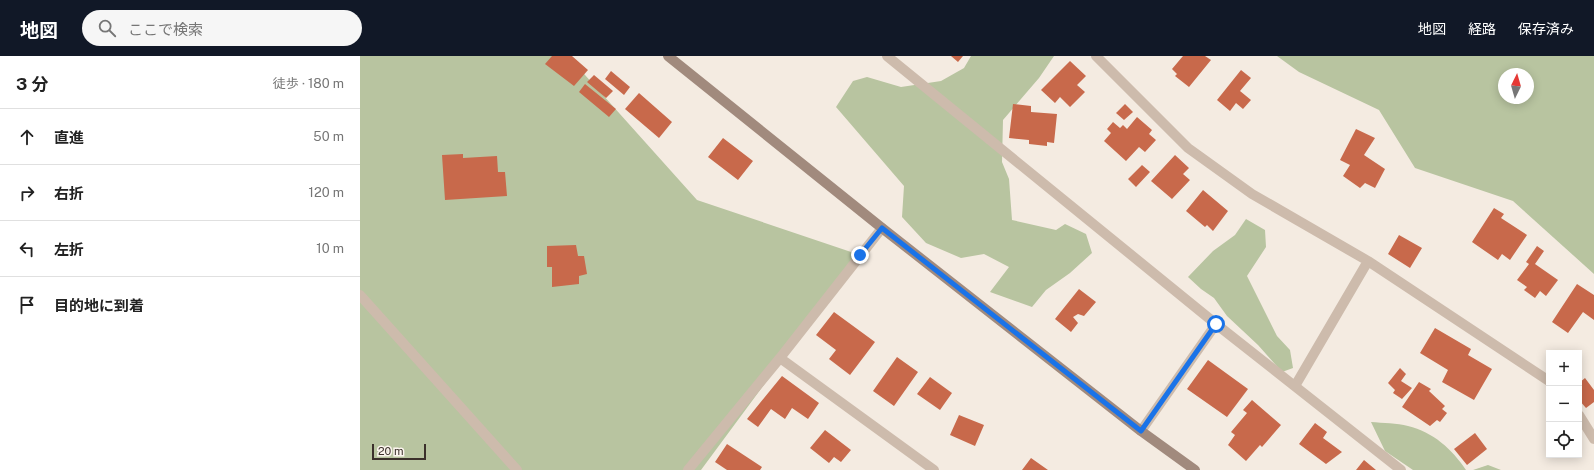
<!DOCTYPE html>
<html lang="ja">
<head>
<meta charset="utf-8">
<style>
	:root { --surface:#fff; --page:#f6f6f6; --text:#222; --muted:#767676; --line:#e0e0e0; --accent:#111827 }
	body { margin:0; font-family:"Public Sans","Noto Sans JP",sans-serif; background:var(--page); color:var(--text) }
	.controls { position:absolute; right:12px; bottom:12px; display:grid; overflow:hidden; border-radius:0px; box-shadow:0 2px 10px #0003 }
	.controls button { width:36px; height:36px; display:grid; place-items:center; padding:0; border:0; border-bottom:1px solid var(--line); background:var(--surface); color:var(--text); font:20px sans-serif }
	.compass { position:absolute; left:1138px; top:12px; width:36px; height:36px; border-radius:50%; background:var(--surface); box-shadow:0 2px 10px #0003; rotate:5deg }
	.scale { position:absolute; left:12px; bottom:10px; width:54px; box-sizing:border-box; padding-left:4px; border:2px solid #3b302b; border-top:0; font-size:11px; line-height:14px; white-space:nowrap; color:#3b302b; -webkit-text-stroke:3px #fbf5ee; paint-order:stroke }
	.stop { position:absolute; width:12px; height:12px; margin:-9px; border:3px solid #1a73e8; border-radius:50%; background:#fff }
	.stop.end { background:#1a73e8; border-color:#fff; box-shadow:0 1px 4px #0008 }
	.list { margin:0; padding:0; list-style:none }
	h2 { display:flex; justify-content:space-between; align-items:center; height:52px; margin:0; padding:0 16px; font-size:17px }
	h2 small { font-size:13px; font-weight:400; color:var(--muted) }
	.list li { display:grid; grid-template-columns:26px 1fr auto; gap:12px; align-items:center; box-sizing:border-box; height:56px; padding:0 16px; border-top:1px solid var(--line) }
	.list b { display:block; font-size:15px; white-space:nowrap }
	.list em { font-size:13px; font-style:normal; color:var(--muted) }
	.icon { flex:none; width:22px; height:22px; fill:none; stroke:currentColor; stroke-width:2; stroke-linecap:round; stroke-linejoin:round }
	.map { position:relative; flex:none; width:1234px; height:414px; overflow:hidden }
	header { display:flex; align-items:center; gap:24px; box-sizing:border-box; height:56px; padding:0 20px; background:var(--accent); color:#fff }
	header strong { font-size:19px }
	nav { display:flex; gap:22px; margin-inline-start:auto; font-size:14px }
	.search { width:280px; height:36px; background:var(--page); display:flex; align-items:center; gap:10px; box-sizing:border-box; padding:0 14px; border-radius:22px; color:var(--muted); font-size:15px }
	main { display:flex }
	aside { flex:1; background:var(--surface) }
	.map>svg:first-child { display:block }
</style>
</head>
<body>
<header>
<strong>地図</strong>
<div class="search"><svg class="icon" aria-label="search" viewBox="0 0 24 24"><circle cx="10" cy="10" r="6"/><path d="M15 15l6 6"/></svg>ここで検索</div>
<nav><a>地図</a><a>経路</a><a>保存済み</a></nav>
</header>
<main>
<aside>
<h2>3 分<small>徒歩 · 180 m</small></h2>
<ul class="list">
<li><svg class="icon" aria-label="ahead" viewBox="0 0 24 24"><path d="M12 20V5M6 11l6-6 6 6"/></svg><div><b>直進</b></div><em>50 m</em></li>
<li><svg class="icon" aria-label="right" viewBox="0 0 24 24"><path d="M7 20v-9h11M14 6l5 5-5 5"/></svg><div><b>右折</b></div><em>120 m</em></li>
<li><svg class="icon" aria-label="left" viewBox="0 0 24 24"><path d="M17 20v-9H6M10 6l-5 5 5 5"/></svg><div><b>左折</b></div><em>10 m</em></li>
<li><svg class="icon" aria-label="arrive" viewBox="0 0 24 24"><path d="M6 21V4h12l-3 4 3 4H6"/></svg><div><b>目的地に到着</b></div></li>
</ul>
</aside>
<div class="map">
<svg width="1234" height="414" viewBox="0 0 1234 414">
	<rect width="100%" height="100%" fill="#f4ebe1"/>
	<!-- green -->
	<path fill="#b8c4a0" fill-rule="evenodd" d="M 0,0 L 208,0 L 337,144 L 500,199 L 341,414 L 0,414 Z
		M 611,0 L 694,0 L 679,22 L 643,64 L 642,106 L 649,123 L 652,164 L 696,174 L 705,168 L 726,178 L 732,197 L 710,217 L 686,234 L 672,251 L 630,236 L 649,211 L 624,198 L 601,202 L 566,187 L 542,161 L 544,130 L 476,51 L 493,25 L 507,21 L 541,31 L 581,25 L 604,12 Z
		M 917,0 L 1234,0 L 1234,218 L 1153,145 L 1055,112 L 1019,54 L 939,16 ZM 1144,18 L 1168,18 L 1168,42 L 1144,42 Z
		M 886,163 L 905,174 L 906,191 L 887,220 L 917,280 L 930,294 L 933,312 L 922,316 L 898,289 L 867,260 L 854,242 L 841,233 L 828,221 L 853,195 L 875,179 Z
		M 1011,366 C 1023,367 1037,367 1048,370 C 1073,376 1092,393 1106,414 L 1053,414 L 1025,395 Z
		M 1128,409 L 1141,414 L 1113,414 Z"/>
	<!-- building -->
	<path fill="#c8694b" d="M 192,0 L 212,0 L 228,14 L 214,30 L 185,8 Z
		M 591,0 L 603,0 L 598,6 Z
		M 823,0 L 845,0 L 851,4 L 829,31 L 815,20 L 817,18 L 812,13 Z
		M 710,5 L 726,20 L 717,29 L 725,36 L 710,51 L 700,41 L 695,47 L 681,34 Z
		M 881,14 L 891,22 L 880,35 L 891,44 L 883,53 L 876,47 L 870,55 L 857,44 Z
		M 251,15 L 270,31 L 264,39 L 245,23 Z
		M 234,19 L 253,35 L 246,42 L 227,26 Z
		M 225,28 L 256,53 L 249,61 L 219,36 Z
		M 279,37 L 312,66 L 299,82 L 265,53 Z
		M 653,48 L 671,50 L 671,56 L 697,58 L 694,87 L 687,86 L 687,90 L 669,88 L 669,84 L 649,82 Z
		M 765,48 L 773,56 L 764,64 L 756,57 Z
		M 777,61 L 792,74 L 789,78 L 796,84 L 785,96 L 779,91 L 766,105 L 744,85 L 751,77 L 747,73 L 753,66 L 760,72 L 763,69 L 767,73 Z
		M 996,73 L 1015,82 L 1004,99 L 1025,113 L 1015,132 L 1005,127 L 1000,132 L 983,120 L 990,109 L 980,104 Z
		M 363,82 L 393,105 L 378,124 L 348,101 Z
		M 103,98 L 103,102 L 137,100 L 138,116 L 145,116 L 147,140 L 85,144 L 82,99 Z
		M 815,99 L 829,112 L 823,118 L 830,124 L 812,143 L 791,125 Z
		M 782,109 L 790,116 L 776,131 L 768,123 Z
		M 843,134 L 868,155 L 853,175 L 847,169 L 845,171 L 826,155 Z
		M 1134,152 L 1144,158 L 1141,162 L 1167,179 L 1150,204 L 1142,198 L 1138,204 L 1112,186 Z
		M 1039,179 L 1062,192 L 1050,212 L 1028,198 Z
		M 216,189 L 218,200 L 224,200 L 227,218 L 219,220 L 219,228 L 192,231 L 192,211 L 187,211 L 187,190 Z
		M 1177,190 L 1184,195 L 1175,208 L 1198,224 L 1186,240 L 1180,235 L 1175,242 L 1164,234 L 1167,231 L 1157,224 L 1169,208 L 1166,206 Z
		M 1217,228 L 1234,239 L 1234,264 L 1223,256 L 1208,277 L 1192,266 Z
		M 719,233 L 736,246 L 724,260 L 718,258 L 713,261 L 718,267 L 711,276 L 695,263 Z
		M 474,256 L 515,286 L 490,319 L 469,303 L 476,294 L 456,279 Z
		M 1075,272 L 1111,293 L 1108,299 L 1132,313 L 1114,344 L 1082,326 L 1088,314 L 1060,297 Z
		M 537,301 L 558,316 L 534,350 L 513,335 Z
		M 848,304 L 888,333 L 867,361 L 827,333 Z
		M 1040,312 L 1046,318 L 1041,325 L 1052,332 L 1042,343 L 1033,337 L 1035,334 L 1028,327 Z
		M 422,320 L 459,347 L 448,363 L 432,352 L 425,363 L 411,353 L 398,371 L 387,363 Z
		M 570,321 L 592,337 L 580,354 L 557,338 Z
		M 1225,322 L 1234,334 L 1234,346 L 1226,352 L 1219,344 L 1219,327 Z
		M 1059,326 L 1071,333 L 1069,335 L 1085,350 L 1082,353 L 1087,357 L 1080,366 L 1077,364 L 1070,370 L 1042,351 Z
		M 892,344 L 921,369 L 902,391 L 900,389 L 886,405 L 868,389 L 875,379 L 871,376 L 887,357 L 883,354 Z
		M 599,359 L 624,369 L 615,390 L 590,379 Z
		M 955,367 L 967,376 L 963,382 L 982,396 L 966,408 L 939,388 Z
		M 465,374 L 491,394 L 481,406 L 474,401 L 469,407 L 450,392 Z
		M 1115,377 L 1127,393 L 1107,409 L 1094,393 Z
		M 367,388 L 402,411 L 400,414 L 367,414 L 355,406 Z
		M 671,402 L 688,414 L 662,414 Z
		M 1004,404 L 1016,414 L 996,414 Z"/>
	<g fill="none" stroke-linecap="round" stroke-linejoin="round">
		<!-- street -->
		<path stroke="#cdbbac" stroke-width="10" d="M 527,0 L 856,268 L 1041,414
			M 736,0 L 828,92 L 892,138 L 1008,205 L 1189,325
			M 0,239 L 157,414
			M 420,302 L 574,414
			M 935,330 L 1008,205
			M 1219,359 L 1234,383
			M 781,375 L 856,268
			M 328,414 L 420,302 L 522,172"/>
		<!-- secondary -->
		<path stroke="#a18a7d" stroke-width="10" d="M 308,0 L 522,172 L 781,375 L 835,414"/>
	</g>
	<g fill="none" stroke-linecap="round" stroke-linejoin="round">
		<!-- route -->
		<path stroke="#1a73e8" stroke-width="5" d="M 500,199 L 522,172 L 781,375 L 856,268"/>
	</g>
</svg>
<div class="controls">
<button>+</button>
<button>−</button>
<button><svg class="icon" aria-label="locate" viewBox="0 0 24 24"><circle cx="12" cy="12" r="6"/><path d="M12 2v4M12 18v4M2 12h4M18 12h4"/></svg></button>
</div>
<svg class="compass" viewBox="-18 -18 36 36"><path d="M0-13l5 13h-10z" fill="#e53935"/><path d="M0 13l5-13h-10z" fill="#767676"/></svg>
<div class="scale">20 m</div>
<div class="stop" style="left:856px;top:268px"></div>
<div class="stop end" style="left:500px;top:199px"></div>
</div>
</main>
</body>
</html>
